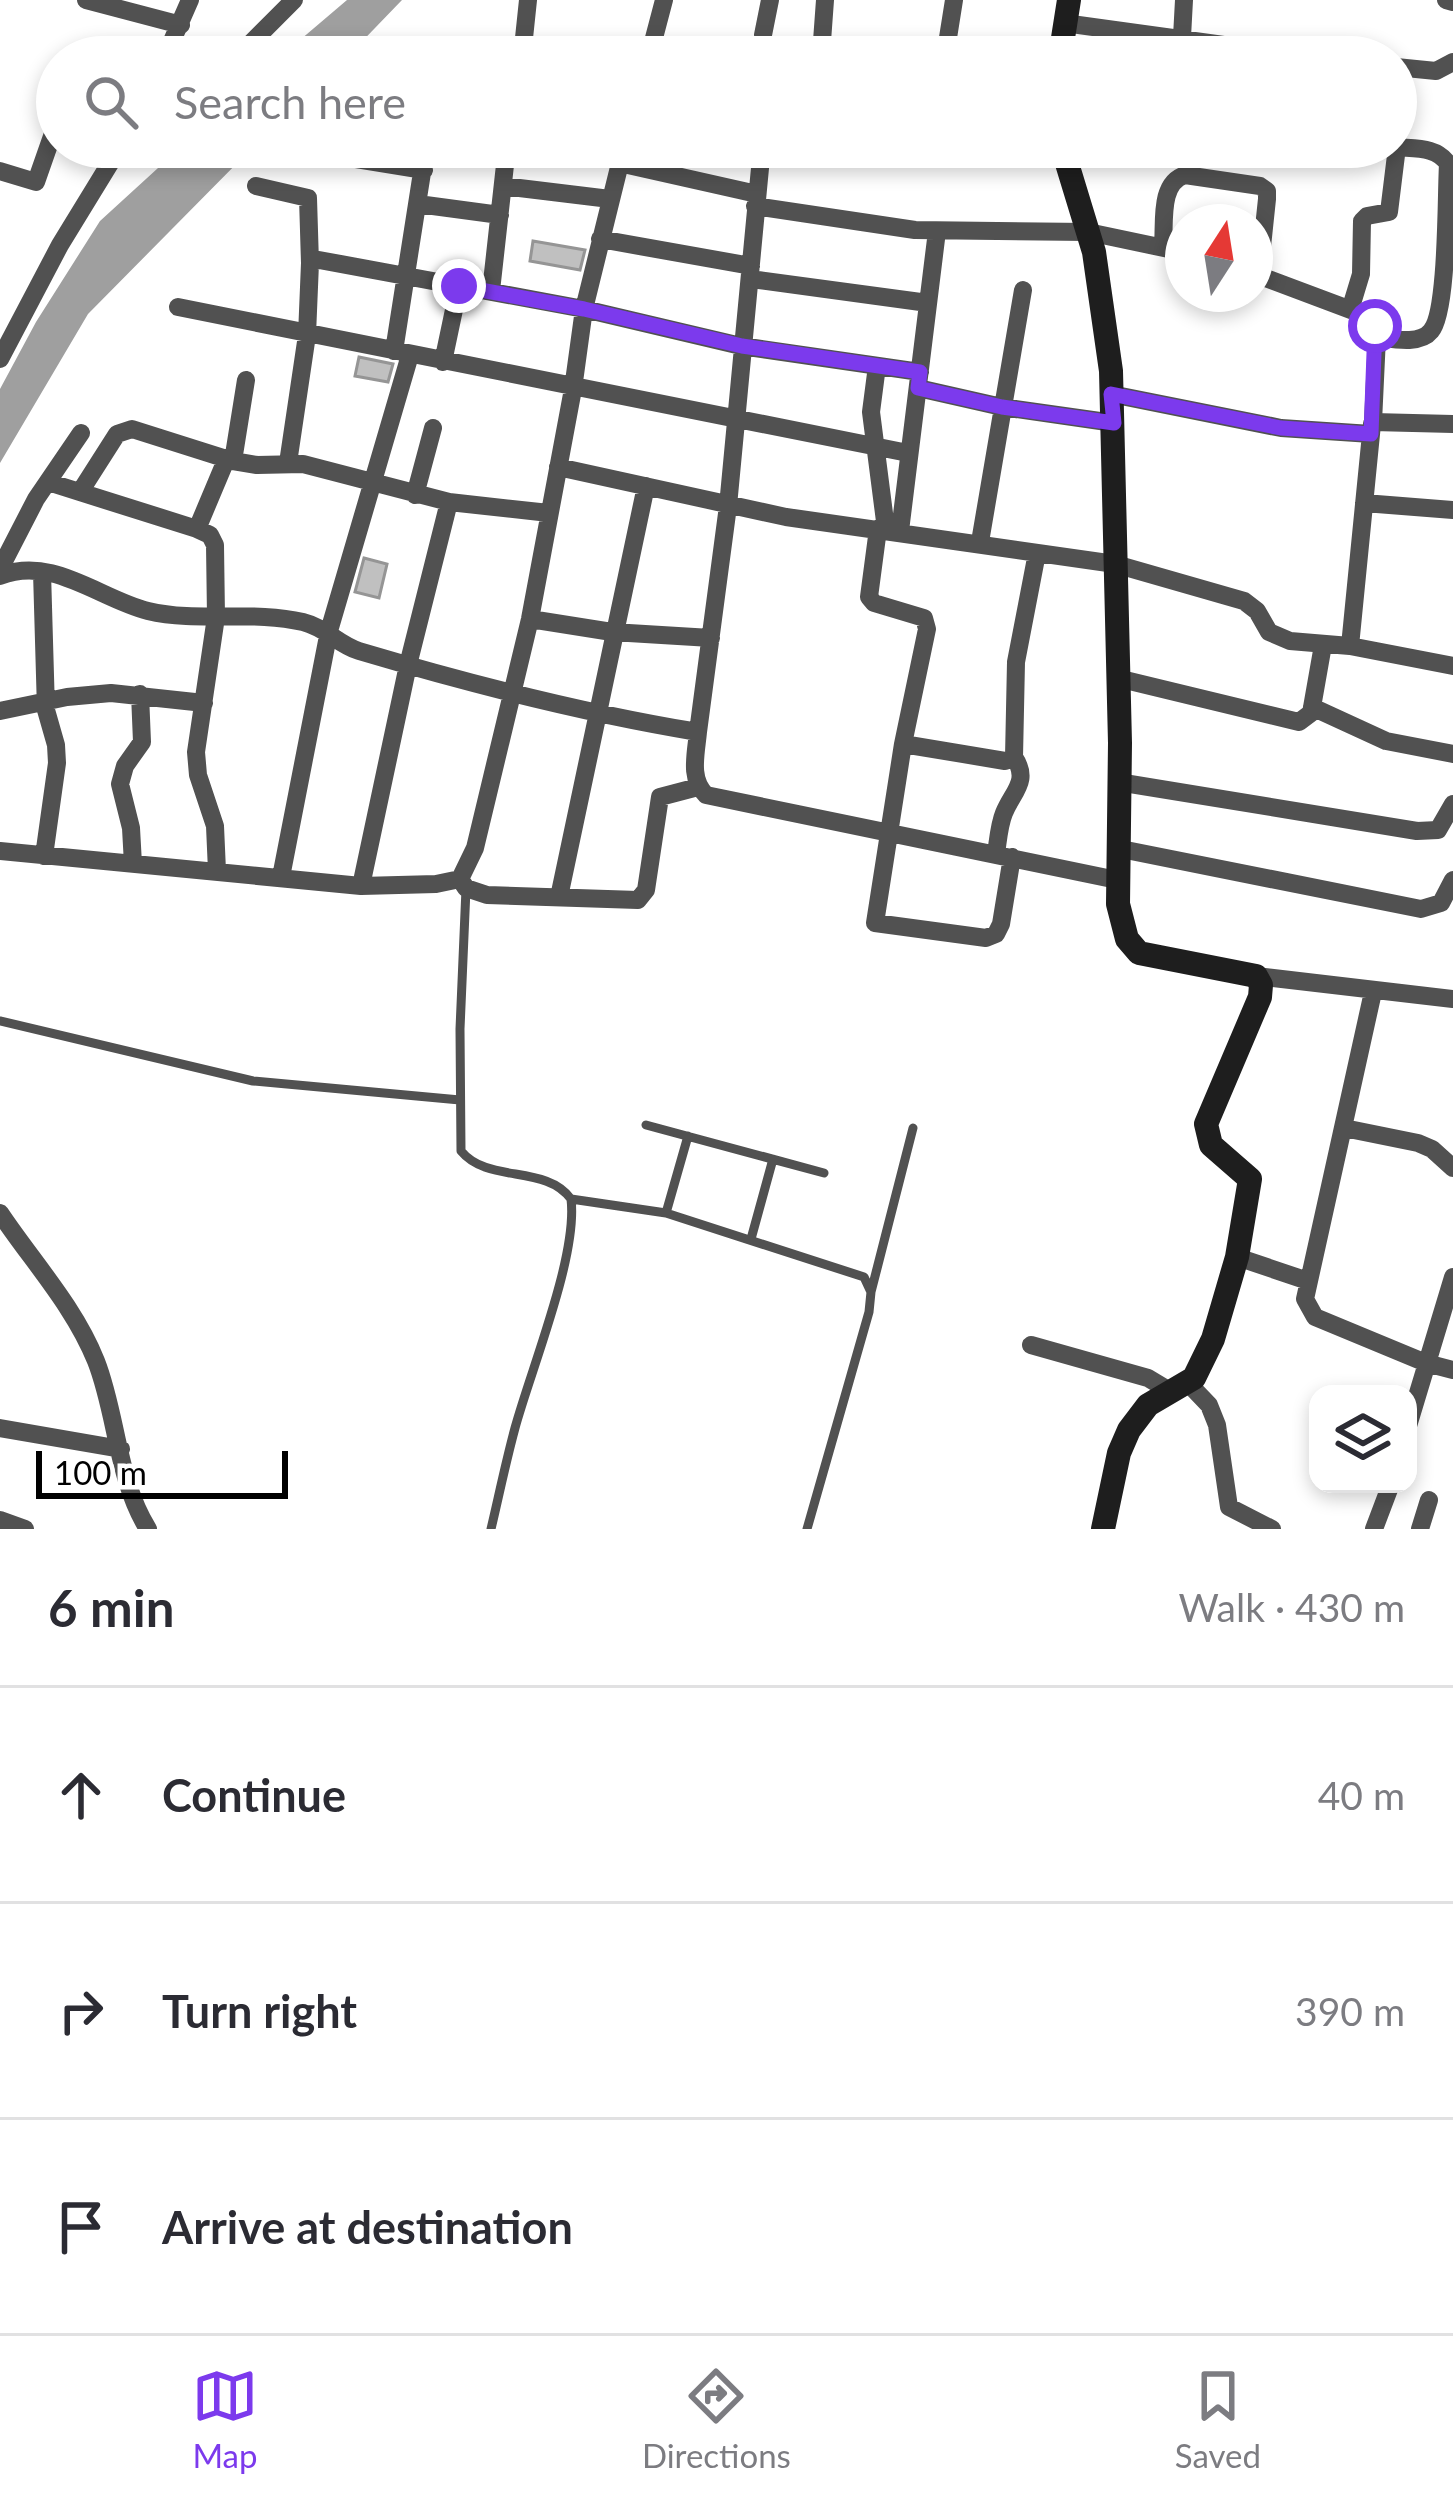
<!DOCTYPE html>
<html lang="en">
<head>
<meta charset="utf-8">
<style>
	:root { --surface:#fff; --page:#f7f7f7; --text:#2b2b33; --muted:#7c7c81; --line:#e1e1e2; --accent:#7c3aed }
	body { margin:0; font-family:Lato,sans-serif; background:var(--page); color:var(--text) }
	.controls { position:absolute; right:36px; bottom:36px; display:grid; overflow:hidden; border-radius:24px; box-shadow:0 6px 18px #0003 }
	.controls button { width:108px; height:108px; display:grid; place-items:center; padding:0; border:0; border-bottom:3px solid var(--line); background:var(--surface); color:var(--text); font:60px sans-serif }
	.compass { position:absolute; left:1165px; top:204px; width:108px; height:108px; border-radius:50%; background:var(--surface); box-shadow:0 6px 18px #0003; rotate:12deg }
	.scale { position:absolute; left:36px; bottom:30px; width:252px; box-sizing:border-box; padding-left:12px; border:6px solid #000; border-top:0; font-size:33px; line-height:42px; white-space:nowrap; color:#000; -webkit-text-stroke:9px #fff; paint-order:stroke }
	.stop { position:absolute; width:36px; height:36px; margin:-27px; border:9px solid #7c3aed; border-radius:50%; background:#fff }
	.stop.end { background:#7c3aed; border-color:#fff; box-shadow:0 3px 12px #0008 }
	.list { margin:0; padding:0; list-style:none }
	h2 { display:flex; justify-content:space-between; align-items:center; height:156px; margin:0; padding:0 48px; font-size:51px }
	h2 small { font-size:39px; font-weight:400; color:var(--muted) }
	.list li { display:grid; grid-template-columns:78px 1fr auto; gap:36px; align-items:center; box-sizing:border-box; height:216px; padding:0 48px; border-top:3px solid var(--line) }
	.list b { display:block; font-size:45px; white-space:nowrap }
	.list em { font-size:39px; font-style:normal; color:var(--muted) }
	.icon { flex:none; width:66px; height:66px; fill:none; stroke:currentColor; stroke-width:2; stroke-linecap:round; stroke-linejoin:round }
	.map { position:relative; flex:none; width:1453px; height:1529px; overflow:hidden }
	.search { position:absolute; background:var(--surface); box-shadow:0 6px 18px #0003; left:36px; right:36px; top:36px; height:132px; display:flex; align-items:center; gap:30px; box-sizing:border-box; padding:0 42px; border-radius:66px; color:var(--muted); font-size:45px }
	.sheet { height:804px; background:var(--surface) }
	nav { display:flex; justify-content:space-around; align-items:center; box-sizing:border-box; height:168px; border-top:3px solid var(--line); background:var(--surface); font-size:33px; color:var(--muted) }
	nav a { display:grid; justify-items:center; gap:6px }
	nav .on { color:var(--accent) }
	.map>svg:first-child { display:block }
</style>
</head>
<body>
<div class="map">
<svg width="1453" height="1529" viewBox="0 0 1453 1529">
	<rect width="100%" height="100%" fill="#fff"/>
	<!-- water -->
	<path fill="#9f9f9f" d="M 347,0 L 402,0 L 347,57 L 280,57 Z
		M 181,147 L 253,147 L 88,314 L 0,463 L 0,389 L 36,322 L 100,221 Z"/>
	<!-- building -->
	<path fill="#c0c0c0" stroke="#959595" stroke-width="3" d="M 533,241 L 585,250 L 580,270 L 530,261 Z
		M 359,357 L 393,364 L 388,382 L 355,376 Z
		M 364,558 L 387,564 L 379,598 L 355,592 Z"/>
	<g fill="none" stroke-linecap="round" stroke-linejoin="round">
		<!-- lane -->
		<path stroke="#515151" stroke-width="9" d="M 466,889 L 460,1029 L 461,1151 C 488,1184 546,1164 571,1199 C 578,1256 531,1369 515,1428 C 506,1461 499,1495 491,1529
			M 0,1021 L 253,1081 L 460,1100
			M 646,1125 L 824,1173
			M 571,1199 L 666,1213 L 864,1277 L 871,1292 L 869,1312 L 807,1529
			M 666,1213 L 688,1136
			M 751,1239 L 773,1159
			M 871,1292 L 913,1128"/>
		<!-- street -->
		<path stroke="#515151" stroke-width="18" d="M 86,0 L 181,25
			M 954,0 L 947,44 L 951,51 L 963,57
			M 1446,0 L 1453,2
			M 1064,23 L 1312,57
			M 763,35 L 770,0
			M 1182,37 L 1184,0
			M 821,55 L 825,0
			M 165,57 L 190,0
			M 237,57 L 294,0
			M 346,57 L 348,57
			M 522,57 L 528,0
			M 649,57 L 664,0
			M 1396,67 L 1436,71 L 1453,62
			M 282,147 L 424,170
			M 936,147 L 984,156 L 1062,151
			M 619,163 L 757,194
			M 0,171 L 36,182 L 57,122
			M 256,186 L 308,198 L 310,263
			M 503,186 L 610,199
			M 418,204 L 500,215
			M 755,206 L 915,230 L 1088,232 L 1183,252
			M 600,239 L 751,266
			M 1163,246 C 1165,222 1159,183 1185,175 L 1260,186 L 1267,191 L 1267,199 L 1259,275
			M 1255,274 L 1367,316 L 1377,337 L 1373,422 L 1453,424
			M 751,279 L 928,303
			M 491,291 L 507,147
			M 178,307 L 908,453
			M 1351,307 L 1361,274 L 1362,221 L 1367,216 L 1389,212 L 1397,147
			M 1377,337 C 1393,339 1420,345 1431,331 C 1448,312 1446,195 1448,164 C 1437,146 1414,149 1395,147
			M 394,351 L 426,147
			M 0,359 L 60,245 L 120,147
			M 443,362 L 459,286
			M 877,366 L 871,412 L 886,529
			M 918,388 L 1002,407 L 1114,423
			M 1111,394 L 1281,428 L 1371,434
			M 233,461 L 246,380
			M 288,463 L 307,335 L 310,263 L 319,260 L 584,309 L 741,346 L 920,372
			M 558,467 L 786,517 L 1115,564 L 1244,601 L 1257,611 L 1269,632 L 1290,641 L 1350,646 L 1453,666
			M 48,482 L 197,529 L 210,535 L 215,545 L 216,617 L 196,752 L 198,775 L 215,826 L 217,871
			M 80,492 L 117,434 L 132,429 L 233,461 L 257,465 L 303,464 L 449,502 L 549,513
			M 415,495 L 433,428
			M 1364,503 L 1453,510
			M 197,529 L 226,460
			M 878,529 L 869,597 L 874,603 L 924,618 L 927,629 L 903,744 L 875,923 L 986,938 L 996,934 L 1001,924 L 1012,857
			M 900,531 L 937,231
			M 980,542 L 1023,290
			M 0,569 L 36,499 L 81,433
			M 42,572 L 46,710 L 56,745 L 57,763 L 44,856
			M 0,576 C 52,555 100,599 148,611 C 198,623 253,610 303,622 C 327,628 337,644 359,651 C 470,684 583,713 698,732 C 696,754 689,779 706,795 L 1117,880
			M 530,619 L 612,632 L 711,638
			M 1350,646 L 1372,424
			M 1117,678 L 1299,722 L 1311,713 L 1323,645
			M 1312,707 L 1386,741 L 1453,754
			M 0,711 L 67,697 L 111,693 L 204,703
			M 698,732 L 728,506 L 762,147
			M 903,744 L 1005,761 L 1014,757 L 1016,662 L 1037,553
			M 1118,782 L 1417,831 L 1438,830 L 1453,804
			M 1116,848 L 1421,909 L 1441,903 L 1453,880
			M 0,851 L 361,886 L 436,884 L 460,879 L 475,848 L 530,619 L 573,389 L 584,309 L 624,147
			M 996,854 C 998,841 999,825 1004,813 C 1013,791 1030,781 1014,757
			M 133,864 L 131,828 L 120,784 L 125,766 L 142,742 L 140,694
			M 281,877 L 329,631 L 410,355
			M 460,879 L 466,888 L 487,895 L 638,900 L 646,890 L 660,797 L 698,787
			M 361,886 L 408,665 L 449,502
			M 559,897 L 646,486
			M 1256,976 L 1453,999
			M 1373,992 L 1305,1299 L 1315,1317 L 1426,1363 L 1453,1370
			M 1344,1128 L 1418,1143 L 1432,1149 L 1453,1168
			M 0,1213 C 32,1261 74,1306 96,1361 C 117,1414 117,1480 148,1529
			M 1237,1257 L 1308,1281
			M 1031,1345 L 1148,1378 L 1168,1390
			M 1188,1383 L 1209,1405 L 1217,1425 L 1229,1507 L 1272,1529
			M 1408,1426 L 1453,1277
			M 0,1428 L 121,1449
			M 0,1520 L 25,1529
			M 1374,1529 L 1391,1484
			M 1420,1529 L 1429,1500"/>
		<!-- secondary -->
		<path stroke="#1e1e1e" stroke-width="24" d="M 1060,57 L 1069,0
			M 1062,147 L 1094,252 L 1111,371 L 1120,743 L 1118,904 L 1127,939 L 1139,953 L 1256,976 L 1261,985 L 1260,997 L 1206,1124 L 1211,1145 L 1250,1179 L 1237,1257 L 1213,1339 L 1194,1378 L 1148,1405 L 1129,1430 L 1119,1453 L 1103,1529"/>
	</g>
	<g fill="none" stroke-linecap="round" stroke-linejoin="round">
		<!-- route -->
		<path stroke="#7c3aed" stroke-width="15" d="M 459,286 L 584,309 L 742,346 L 920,372 L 918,388 L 1002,407 L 1114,423 L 1111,394 L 1281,428 L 1371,434 L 1375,326"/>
	</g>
</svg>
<div class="controls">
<button><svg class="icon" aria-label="layers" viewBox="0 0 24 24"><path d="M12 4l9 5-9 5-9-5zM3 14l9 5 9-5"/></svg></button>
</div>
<svg class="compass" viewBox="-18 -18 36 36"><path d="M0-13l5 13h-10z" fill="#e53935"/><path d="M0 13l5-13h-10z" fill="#7c7c81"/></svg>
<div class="scale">100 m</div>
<div class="stop" style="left:1375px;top:326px"></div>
<div class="stop end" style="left:459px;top:286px"></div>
<div class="search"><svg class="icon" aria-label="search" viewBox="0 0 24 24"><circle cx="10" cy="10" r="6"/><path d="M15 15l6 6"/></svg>Search here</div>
</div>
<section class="sheet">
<h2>6 min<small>Walk · 430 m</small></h2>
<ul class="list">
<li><svg class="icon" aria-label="ahead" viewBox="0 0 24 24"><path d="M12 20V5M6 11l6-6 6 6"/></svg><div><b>Continue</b></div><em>40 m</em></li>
<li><svg class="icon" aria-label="right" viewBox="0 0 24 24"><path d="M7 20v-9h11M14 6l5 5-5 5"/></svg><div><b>Turn right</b></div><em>390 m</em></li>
<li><svg class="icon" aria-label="arrive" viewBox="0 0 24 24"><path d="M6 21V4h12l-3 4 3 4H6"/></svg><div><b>Arrive at destination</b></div></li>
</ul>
</section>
<nav>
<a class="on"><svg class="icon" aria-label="map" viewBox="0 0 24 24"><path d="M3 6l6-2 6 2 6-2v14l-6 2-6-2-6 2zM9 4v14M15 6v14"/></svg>Map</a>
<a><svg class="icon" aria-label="directions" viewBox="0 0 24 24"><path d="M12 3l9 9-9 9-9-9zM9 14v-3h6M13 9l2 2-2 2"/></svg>Directions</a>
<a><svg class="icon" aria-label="saved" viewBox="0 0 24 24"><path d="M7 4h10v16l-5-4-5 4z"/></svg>Saved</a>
</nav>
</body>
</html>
